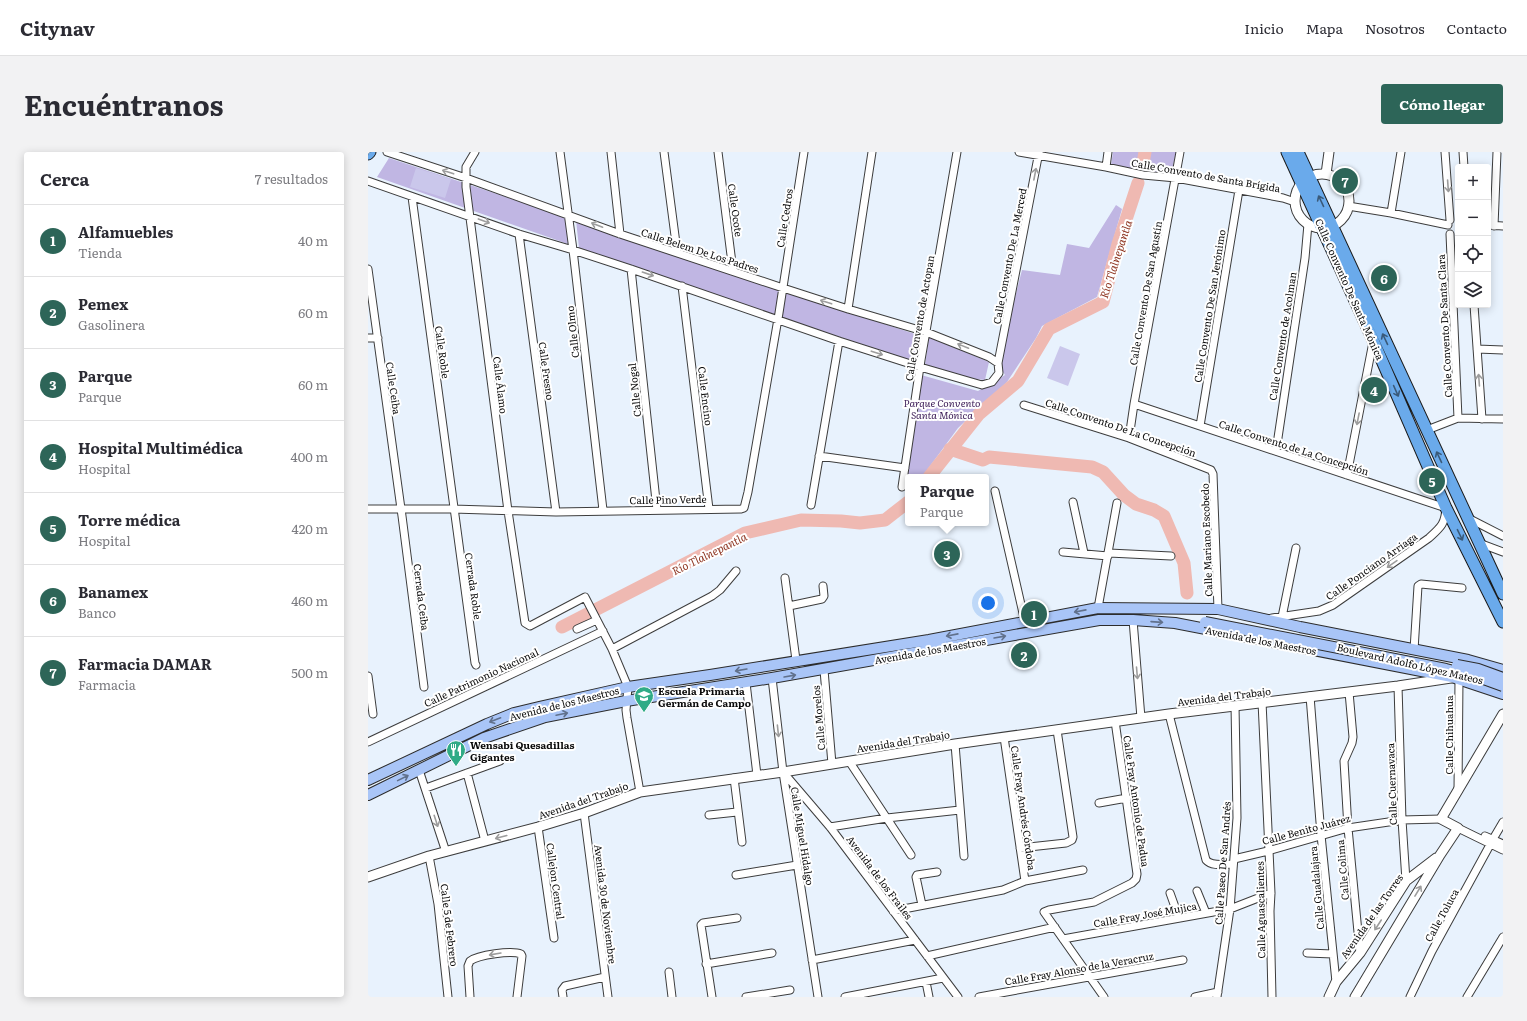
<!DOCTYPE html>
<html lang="es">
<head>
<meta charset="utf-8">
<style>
	:root { --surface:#fff; --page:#f2f2f3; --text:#2b2b33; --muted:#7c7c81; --line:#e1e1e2; --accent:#2d6558 }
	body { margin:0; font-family:Literata,serif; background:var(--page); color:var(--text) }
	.controls { position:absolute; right:12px; top:12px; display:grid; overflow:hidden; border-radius:4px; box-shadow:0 2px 10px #0003 }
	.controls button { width:36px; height:36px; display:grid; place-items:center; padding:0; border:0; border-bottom:1px solid var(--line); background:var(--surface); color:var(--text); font:20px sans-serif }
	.you { position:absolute; left:620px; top:451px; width:14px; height:14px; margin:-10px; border:3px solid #fff; border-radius:50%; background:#1a73e8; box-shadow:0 0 0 6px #1a73e833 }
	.badge { display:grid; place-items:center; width:26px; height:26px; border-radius:50%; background:var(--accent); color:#fff; font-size:13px; font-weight:700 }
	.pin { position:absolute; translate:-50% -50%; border:2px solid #fff; box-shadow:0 1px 4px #0006 }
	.popup { position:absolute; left:537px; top:322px; width:84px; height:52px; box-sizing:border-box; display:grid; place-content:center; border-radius:4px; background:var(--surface); filter:drop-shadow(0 1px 3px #0005); font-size:13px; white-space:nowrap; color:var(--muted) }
	.popup b { font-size:15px; color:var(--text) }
	.popup::after { content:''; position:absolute; left:50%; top:100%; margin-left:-8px; border:8px solid transparent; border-top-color:var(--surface) }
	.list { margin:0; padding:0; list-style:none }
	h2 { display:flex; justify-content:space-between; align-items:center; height:52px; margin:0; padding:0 16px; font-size:17px }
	h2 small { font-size:13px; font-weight:400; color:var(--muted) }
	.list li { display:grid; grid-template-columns:26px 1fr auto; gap:12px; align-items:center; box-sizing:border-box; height:72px; padding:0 16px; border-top:1px solid var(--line) }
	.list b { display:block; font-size:15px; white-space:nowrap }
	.list p { margin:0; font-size:13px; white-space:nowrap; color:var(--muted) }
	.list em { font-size:13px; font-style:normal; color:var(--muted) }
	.icon { flex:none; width:22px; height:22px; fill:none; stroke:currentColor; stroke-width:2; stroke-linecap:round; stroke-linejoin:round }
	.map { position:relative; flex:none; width:1135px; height:845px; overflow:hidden; border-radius:4px }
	header { display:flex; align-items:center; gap:24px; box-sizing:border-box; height:56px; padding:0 20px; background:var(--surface); border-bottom:1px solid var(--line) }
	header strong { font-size:19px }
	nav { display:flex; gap:22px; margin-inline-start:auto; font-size:14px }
	.intro { display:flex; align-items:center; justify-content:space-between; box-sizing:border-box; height:96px; padding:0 24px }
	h1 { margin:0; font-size:28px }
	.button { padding:10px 18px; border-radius:4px; background:var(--accent); color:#fff; font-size:14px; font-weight:700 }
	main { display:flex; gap:24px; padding:0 24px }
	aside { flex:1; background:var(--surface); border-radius:4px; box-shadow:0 2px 10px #0003 }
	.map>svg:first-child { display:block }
</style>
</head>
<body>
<header>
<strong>Citynav</strong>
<nav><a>Inicio</a><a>Mapa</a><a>Nosotros</a><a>Contacto</a></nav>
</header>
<div class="intro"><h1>Encuéntranos</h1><a class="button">Cómo llegar</a></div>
<main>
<aside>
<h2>Cerca<small>7 resultados</small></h2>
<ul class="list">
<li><span class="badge">1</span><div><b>Alfamuebles</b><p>Tienda</p></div><em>40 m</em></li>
<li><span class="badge">2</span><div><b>Pemex</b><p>Gasolinera</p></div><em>60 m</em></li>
<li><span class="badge">3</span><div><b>Parque</b><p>Parque</p></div><em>60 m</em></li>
<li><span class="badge">4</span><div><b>Hospital Multimédica</b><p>Hospital</p></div><em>400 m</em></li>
<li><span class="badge">5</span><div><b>Torre médica</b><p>Hospital</p></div><em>420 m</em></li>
<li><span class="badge">6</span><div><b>Banamex</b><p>Banco</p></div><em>460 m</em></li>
<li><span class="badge">7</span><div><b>Farmacia DAMAR</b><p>Farmacia</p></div><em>500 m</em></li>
</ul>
</aside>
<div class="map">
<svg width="1135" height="845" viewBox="0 0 1135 845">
	<rect width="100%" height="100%" fill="#e8f2fd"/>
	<!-- green -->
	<path fill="#c0b6e3" d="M 745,0 L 808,0 L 803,23 L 743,13 Z
		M 21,6 L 198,65 L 200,92 L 9,25 Z
		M 748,53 L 754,57 L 729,145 L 674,174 L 668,186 L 639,230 L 590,276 L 554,325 L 540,325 L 540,328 L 537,328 L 553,223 L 610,239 L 637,223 L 630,211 L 654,118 L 692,123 L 699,92 L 721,96 Z
		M 208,68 L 411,137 L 407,163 L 211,96 Z
		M 417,139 L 553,184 L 549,211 L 412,165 Z
		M 561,185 L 621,210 L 617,228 L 607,227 L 557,213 Z"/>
	<!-- pitch -->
	<path fill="#cac7eb" d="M 48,16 L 83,27 L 77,46 L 42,35 Z
		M 692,194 L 712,202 L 700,234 L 679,226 Z"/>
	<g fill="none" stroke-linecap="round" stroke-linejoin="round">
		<!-- river -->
		<path stroke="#efb9b2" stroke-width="13" d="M 775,11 L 777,0
			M 582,297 L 615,308 L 621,305 L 724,315 L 735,320 L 756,343 L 768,352 L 786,358 L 796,364 L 816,411 L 819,441
			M 561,325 L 611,262 L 650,229 L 681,177 L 735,150 L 750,92 L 770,31
			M 194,475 L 377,381 L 433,368 L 473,369 L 492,371 L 517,368 L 540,350"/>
		<defs>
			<path id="minor" d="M 19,0 L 98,26 L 252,82 L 415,136 L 480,157 L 558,180 L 621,205 L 630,211
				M 107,0 L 98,15 L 98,35 L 140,359 L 157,471 L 162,474 L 217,445 L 244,497 L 260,535 L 258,558 L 259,566 L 272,640
				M 192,0 L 205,98 L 235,358
				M 243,0 L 252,82
				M 296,0 L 309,99
				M 350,0 L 365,119
				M 651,0 L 738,15 L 775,23 L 808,26 L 915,46 L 927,50
				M 1077,0 L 1082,68
				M 1095,0 L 1096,15
				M 738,15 L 740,0
				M 0,29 L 151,82 L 205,98 L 263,117 L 471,189 L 552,215 L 614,233 L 624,230 L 631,221 L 630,211 L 671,0
				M 44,45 L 107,511 L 108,513
				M 980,54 L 1023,61 L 1080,73
				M 1023,61 L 1033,0
				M 1120,73 L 1135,74
				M 1126,74 L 1129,0
				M 151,82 L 188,360
				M 1082,82 L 1090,266
				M 0,117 L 34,364 L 56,535
				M 263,117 L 289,358
				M 314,134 L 341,357
				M 1106,153 L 1114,267
				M 480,157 L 504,0
				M 0,186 L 10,186
				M 1109,197 L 1135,198
				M 766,252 L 1078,356 C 1077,372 1073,375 1061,386 L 965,453 L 951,459 L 904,466
				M 656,253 L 761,286 L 843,318 L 845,322 L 850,457
				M 832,274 L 871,38
				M 1059,278 L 1090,266 L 1135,267
				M 761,286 L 766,252 L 812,0
				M 908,299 L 937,106 L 940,72
				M 451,304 L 537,316
				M 979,323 L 1005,190
				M 534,335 L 553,208 L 589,0
				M 627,339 L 657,470
				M 705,350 L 716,401
				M 443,353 L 471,189
				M 0,357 L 85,357 L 188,360 L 373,357 L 376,356 L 380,340 L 411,161 L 436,0
				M 1100,366 L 1135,384
				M 1111,391 L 1135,400
				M 695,400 L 740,404
				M 741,401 L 803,404
				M 417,426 L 428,508
				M 421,454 L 454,447 L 456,444 L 455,434
				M 730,456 L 749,351
				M 914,465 L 928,396
				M 765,468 L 773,566
				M 209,477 L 229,468
				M 244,497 L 344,444 L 352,438 L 368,419
				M 1046,498 L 1050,434 L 1053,432 L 1094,436
				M 456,518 L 464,612
				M 0,524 L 5,562
				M 404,526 L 415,620 L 450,845
				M 378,531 L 389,623
				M 1030,534 L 1034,668 L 1038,729
				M 981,540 L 985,585 L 984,591 L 976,609 L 980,676 L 992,801
				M 942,544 L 953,683 L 968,830
				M 894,550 L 903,741 L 902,759 L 904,845
				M 801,562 L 838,708 C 844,715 857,712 865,712
				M 636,585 L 657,729
				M 0,590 L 235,479
				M 587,592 L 596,704
				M 481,609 L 543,703
				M 51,618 L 78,700
				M 415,620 L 462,675 L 590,845
				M 99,621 L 117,689
				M 366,626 L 374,690
				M 58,636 L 132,609
				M 1090,639 L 1091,527
				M 731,651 L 759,646
				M 216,661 L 240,845
				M 341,663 L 369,660
				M 170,675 L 186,786
				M 462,675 L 519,666 L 592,658
				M 1090,676 L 1135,698
				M 1117,684 L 1135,692
				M 1125,687 L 1135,670
				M 652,696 L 698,691 L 704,688 L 705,685 L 689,578
				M 61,704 L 70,752 L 80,845
				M 866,707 L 900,699 L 980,676 L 1034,668 L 1073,667
				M 368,723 L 429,713
				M 829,739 L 838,761
				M 802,741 L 811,766
				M 554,753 L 548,725 L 549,723 L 569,720
				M 525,759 L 635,738 L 657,729 L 715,718
				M 695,787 L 862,757 L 903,741
				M 939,801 L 965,802
				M 559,804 L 687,775
				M 444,808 L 547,788
				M 338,812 L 404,801
				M 301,820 L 304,845
				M 558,830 L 561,845
				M 102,845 L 100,814 L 102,809 C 110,803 144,798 153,802 L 154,804 L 149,845
				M 195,845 L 194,838 L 197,834 L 237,825
				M 344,845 L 333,773 L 335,771 L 369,766
				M 378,845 L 422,838
				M 477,845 L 575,826
				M 611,845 L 815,808
				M 736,845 L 676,760 L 681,758 L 726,750 L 764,731 L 768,727 L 769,722 L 747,569
				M 827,845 L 850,840
				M 849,845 L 862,757 L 869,666 L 867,553
				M 1042,845 L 1064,799 L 1123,691
				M 1099,845 L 1135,785"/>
			<path id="tertiary" d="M 958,22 L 961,0
				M927 49a27 27 0 1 1 54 0a27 27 0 1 1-54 0Z
				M 0,725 L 61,704 L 170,675 L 216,661 L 272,640 L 415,620 L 587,592 L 801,562 L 1030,534 L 1083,526
				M 961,845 L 968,830 L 992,801 L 1038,729 L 1068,706
				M 987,845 L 1072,703 L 1090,676 L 1073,667 L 1135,562"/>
			<path id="secondary" d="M 0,628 L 119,572 L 146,561 L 171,555 L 260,535 L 342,523 L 561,488 L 730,456 L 850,457 L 932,475 L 1100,508 L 1135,518
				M 0,643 L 116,586 L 177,565 L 258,549 L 404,526 L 731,468 L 765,468 L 807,471 L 1084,525 L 1135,542"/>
			<path id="primary" d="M 919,0 L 1005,188 L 1078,356 L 1135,470
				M 930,0 L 1135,442
				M 0,2 L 2,0"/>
		</defs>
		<!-- minor casing -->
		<use href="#minor" stroke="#3d3d3d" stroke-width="9"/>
		<!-- tertiary casing -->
		<use href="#tertiary" stroke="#3d3d3d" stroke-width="11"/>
		<!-- secondary casing -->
		<use href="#secondary" stroke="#2c2c2c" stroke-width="12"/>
		<!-- primary casing -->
		<use href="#primary" stroke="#1b1b1b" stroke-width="13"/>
		<!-- minor -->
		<use href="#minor" stroke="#fff" stroke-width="7"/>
		<!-- tertiary -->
		<use href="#tertiary" stroke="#fff" stroke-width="9"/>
		<!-- secondary -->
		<use href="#secondary" stroke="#a9c5f7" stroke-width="10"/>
		<!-- primary -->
		<use href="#primary" stroke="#6aaaeb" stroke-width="11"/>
		<defs>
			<path id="secondary-bridge" d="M 837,470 L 1078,517 L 1113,526 L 1135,534
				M 1089,513 L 1110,517 L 1135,526"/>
		</defs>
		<!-- secondary-bridge casing -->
		<use href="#secondary-bridge" stroke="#2c2c2c" stroke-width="12" stroke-linecap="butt"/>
		<!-- secondary-bridge -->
		<use href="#secondary-bridge" stroke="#a9c5f7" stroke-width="10"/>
	</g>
	<!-- one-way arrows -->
	<defs><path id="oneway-shaft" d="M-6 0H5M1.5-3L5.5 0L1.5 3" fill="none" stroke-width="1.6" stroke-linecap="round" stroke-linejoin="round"/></defs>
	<g stroke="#9d9d9d">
		<use href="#oneway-shaft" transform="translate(80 20) rotate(-162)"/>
		<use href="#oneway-shaft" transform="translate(667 22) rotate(-79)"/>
		<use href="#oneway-shaft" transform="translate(1080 34) rotate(86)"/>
		<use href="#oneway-shaft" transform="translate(116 69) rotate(20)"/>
		<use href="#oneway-shaft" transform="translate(229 73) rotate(-159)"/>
		<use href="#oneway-shaft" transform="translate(280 122) rotate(19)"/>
		<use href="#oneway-shaft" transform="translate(458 150) rotate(-162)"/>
		<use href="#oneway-shaft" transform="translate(595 194) rotate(-158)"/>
		<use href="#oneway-shaft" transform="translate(509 201) rotate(18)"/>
		<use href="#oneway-shaft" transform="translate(1111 228) rotate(-94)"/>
		<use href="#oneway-shaft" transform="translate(990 267) rotate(101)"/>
		<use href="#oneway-shaft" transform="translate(1024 412) rotate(145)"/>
		<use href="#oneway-shaft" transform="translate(769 521) rotate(85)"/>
		<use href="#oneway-shaft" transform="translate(410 579) rotate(84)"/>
		<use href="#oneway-shaft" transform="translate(68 669) rotate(72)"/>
		<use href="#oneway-shaft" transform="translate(133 685) rotate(165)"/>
		<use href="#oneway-shaft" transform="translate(1050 739) rotate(-59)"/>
		<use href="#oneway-shaft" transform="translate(1010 773) rotate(123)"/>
		<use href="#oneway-shaft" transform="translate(127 802) rotate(170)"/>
	</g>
	<g stroke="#3a5a7a">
		<use href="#oneway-shaft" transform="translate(953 49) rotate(-115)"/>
		<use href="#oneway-shaft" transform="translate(1017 187) rotate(-115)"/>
		<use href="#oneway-shaft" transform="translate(1028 239) rotate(66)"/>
		<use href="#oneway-shaft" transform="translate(1071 305) rotate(-115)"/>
		<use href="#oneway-shaft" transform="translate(1092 383) rotate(64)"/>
	</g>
	<g stroke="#61718c">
		<use href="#oneway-shaft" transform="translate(712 459) rotate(169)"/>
		<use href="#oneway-shaft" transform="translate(789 470) rotate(4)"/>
		<use href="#oneway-shaft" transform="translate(584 483) rotate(169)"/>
		<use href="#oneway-shaft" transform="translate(632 485) rotate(-10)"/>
		<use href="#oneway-shaft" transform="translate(373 518) rotate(170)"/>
		<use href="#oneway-shaft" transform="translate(422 524) rotate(-10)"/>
		<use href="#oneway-shaft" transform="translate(194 562) rotate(-12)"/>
		<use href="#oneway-shaft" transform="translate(127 568) rotate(159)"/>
		<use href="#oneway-shaft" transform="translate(35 626) rotate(-26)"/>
	</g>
	<!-- icons -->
	<defs>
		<symbol id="school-pin" viewBox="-11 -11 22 30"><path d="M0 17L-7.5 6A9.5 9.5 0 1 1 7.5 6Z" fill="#30ab86" stroke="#fff"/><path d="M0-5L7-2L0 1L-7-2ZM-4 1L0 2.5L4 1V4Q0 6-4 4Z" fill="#fff"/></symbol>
		<symbol id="restaurant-pin" viewBox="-11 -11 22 30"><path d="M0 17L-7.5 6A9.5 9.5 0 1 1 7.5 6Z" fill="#30ab86" stroke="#fff"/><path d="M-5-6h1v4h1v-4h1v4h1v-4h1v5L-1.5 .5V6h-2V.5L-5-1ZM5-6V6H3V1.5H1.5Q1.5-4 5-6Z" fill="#fff"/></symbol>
	</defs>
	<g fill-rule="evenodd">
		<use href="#school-pin" x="265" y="533" width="22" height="30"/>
		<use href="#restaurant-pin" x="77" y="587" width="22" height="30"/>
	</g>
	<g text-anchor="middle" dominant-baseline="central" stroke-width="4" stroke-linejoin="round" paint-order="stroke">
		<!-- street labels -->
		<g font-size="10" fill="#0a0a0a" stroke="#fff">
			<text transform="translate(838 23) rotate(10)">Calle Convento de Santa Brígida</text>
			<text transform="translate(368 58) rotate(82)">Calle Ocote</text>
			<text transform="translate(416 66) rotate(-81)">Calle Cedros</text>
			<text transform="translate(332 98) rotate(18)">Calle Belem De Los Padres</text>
			<text transform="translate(641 104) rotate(-79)">Calle Convento De La Merced</text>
			<text transform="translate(982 137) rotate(66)">Calle Convento De Santa Mónica</text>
			<text transform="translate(777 141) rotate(-80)">Calle Convento De San Agustín</text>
			<text transform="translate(841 154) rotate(-81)">Calle Convento De San Jerónimo</text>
			<text transform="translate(551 166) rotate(-80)">Calle Convento de Actopan</text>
			<text transform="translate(1076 174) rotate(-93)">Calle Convento De Santa Clara</text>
			<text transform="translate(204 180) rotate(-96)">Calle Olmo</text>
			<text transform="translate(914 184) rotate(-81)">Calle Convento de Acolman</text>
			<text transform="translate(75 200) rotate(82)">Calle Roble</text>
			<text transform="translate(179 219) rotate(82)">Calle Fresno</text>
			<text transform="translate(133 233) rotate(83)">Calle Álamo</text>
			<text transform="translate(26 236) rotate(82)">Calle Ceiba</text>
			<text transform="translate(266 238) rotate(-96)">Calle Nogal</text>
			<text transform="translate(338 244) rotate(83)">Calle Encino</text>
			<text transform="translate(753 275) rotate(19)">Calle Convento De La Concepción</text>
			<text transform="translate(926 295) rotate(18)">Calle Convento de La Concepción</text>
			<text transform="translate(300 347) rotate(-1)">Calle Pino Verde</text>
			<text transform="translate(838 388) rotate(-92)">Calle Mariano Escobedo</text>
			<text transform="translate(1003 414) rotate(-35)">Calle Ponciano Arriaga</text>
			<text transform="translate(106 434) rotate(82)">Cerrada Roble</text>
			<text transform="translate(54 445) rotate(83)">Cerrada Ceiba</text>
			<text transform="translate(893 488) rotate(11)">Avenida de los Maestros</text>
			<text transform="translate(562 498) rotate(-10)">Avenida de los Maestros</text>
			<text transform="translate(1042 511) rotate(13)">Boulevard Adolfo López Mateos</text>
			<text transform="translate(113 525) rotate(-25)">Calle Patrimonio Nacional</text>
			<text transform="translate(856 544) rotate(-7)">Avenida del Trabajo</text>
			<text transform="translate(196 551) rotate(-14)">Avenida de los Maestros</text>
			<text transform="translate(450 566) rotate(-95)">Calle Morelos</text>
			<text transform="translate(1080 583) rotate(-90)">Calle Chihuahua</text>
			<text transform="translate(535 589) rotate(-9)">Avenida del Trabajo</text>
			<text transform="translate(1023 632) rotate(-92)">Calle Cuernavaca</text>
			<text transform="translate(215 648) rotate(-19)">Avenida del Trabajo</text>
			<text transform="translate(769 649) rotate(82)">Calle Fray Antonio de Padua</text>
			<text transform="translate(656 656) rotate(82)">Calle Fray Andrés Córdoba</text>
			<text transform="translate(938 677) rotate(-15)">Calle Benito Juárez</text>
			<text transform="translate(435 684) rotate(81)">Calle Miguel Hidalgo</text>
			<text transform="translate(854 711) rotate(-86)">Calle Paseo De San Andrés</text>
			<text transform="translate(974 718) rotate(-95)">Calle Colima</text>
			<text transform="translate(512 725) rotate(53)">Avenida de los Frailes</text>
			<text transform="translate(188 729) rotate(82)">Callejon Central</text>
			<text transform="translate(948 736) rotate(-95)">Calle Guadalajara</text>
			<text transform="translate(238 752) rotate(83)">Avenida 30 de Noviembre</text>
			<text transform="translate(892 758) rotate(-91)">Calle Aguascalientes</text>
			<text transform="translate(777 762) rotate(-10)">Calle Fray José Mujica</text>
			<text transform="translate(1073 763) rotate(-61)">Calle Toluca</text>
			<text transform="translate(1003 764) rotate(-55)">Avenida de las Torres</text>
			<text transform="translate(82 773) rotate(83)">Calle 5 de Febrero</text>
			<text transform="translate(711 816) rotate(-10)">Calle Fray Alonso de la Veracruz</text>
		</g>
		<!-- park labels -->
		<g font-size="10" font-style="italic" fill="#40215a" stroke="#fff">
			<text x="574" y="250">Parque Convento<tspan x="574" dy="12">Santa Mónica</tspan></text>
		</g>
		<!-- poi labels -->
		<g font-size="10" font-weight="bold" fill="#0a0a0a" stroke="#fff" text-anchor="start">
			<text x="290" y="538">Escuela Primaria<tspan x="290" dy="12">Germán de Campo</tspan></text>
			<text x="102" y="592">Wensabi Quesadillas<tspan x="102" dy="12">Gigantes</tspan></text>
		</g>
		<!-- water labels -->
		<g font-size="11" font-style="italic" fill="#8e3521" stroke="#fff">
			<text transform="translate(747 107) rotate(-72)">Río Tlalnepantla</text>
			<text transform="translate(341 401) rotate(-26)">Río Tlalnepantla</text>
		</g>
	</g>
</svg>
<div class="controls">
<button>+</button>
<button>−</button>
<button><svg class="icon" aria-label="locate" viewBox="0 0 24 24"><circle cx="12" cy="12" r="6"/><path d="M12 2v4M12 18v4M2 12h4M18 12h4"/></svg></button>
<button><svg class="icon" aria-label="layers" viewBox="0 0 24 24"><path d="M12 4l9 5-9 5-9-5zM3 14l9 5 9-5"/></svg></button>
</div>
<div class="you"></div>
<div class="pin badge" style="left:666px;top:462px">1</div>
<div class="pin badge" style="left:656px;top:503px">2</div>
<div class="pin badge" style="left:579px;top:402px">3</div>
<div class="popup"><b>Parque</b>Parque</div>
<div class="pin badge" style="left:1006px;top:238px">4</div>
<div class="pin badge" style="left:1064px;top:329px">5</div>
<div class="pin badge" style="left:1016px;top:126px">6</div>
<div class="pin badge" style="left:977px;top:29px">7</div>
</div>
</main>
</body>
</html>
